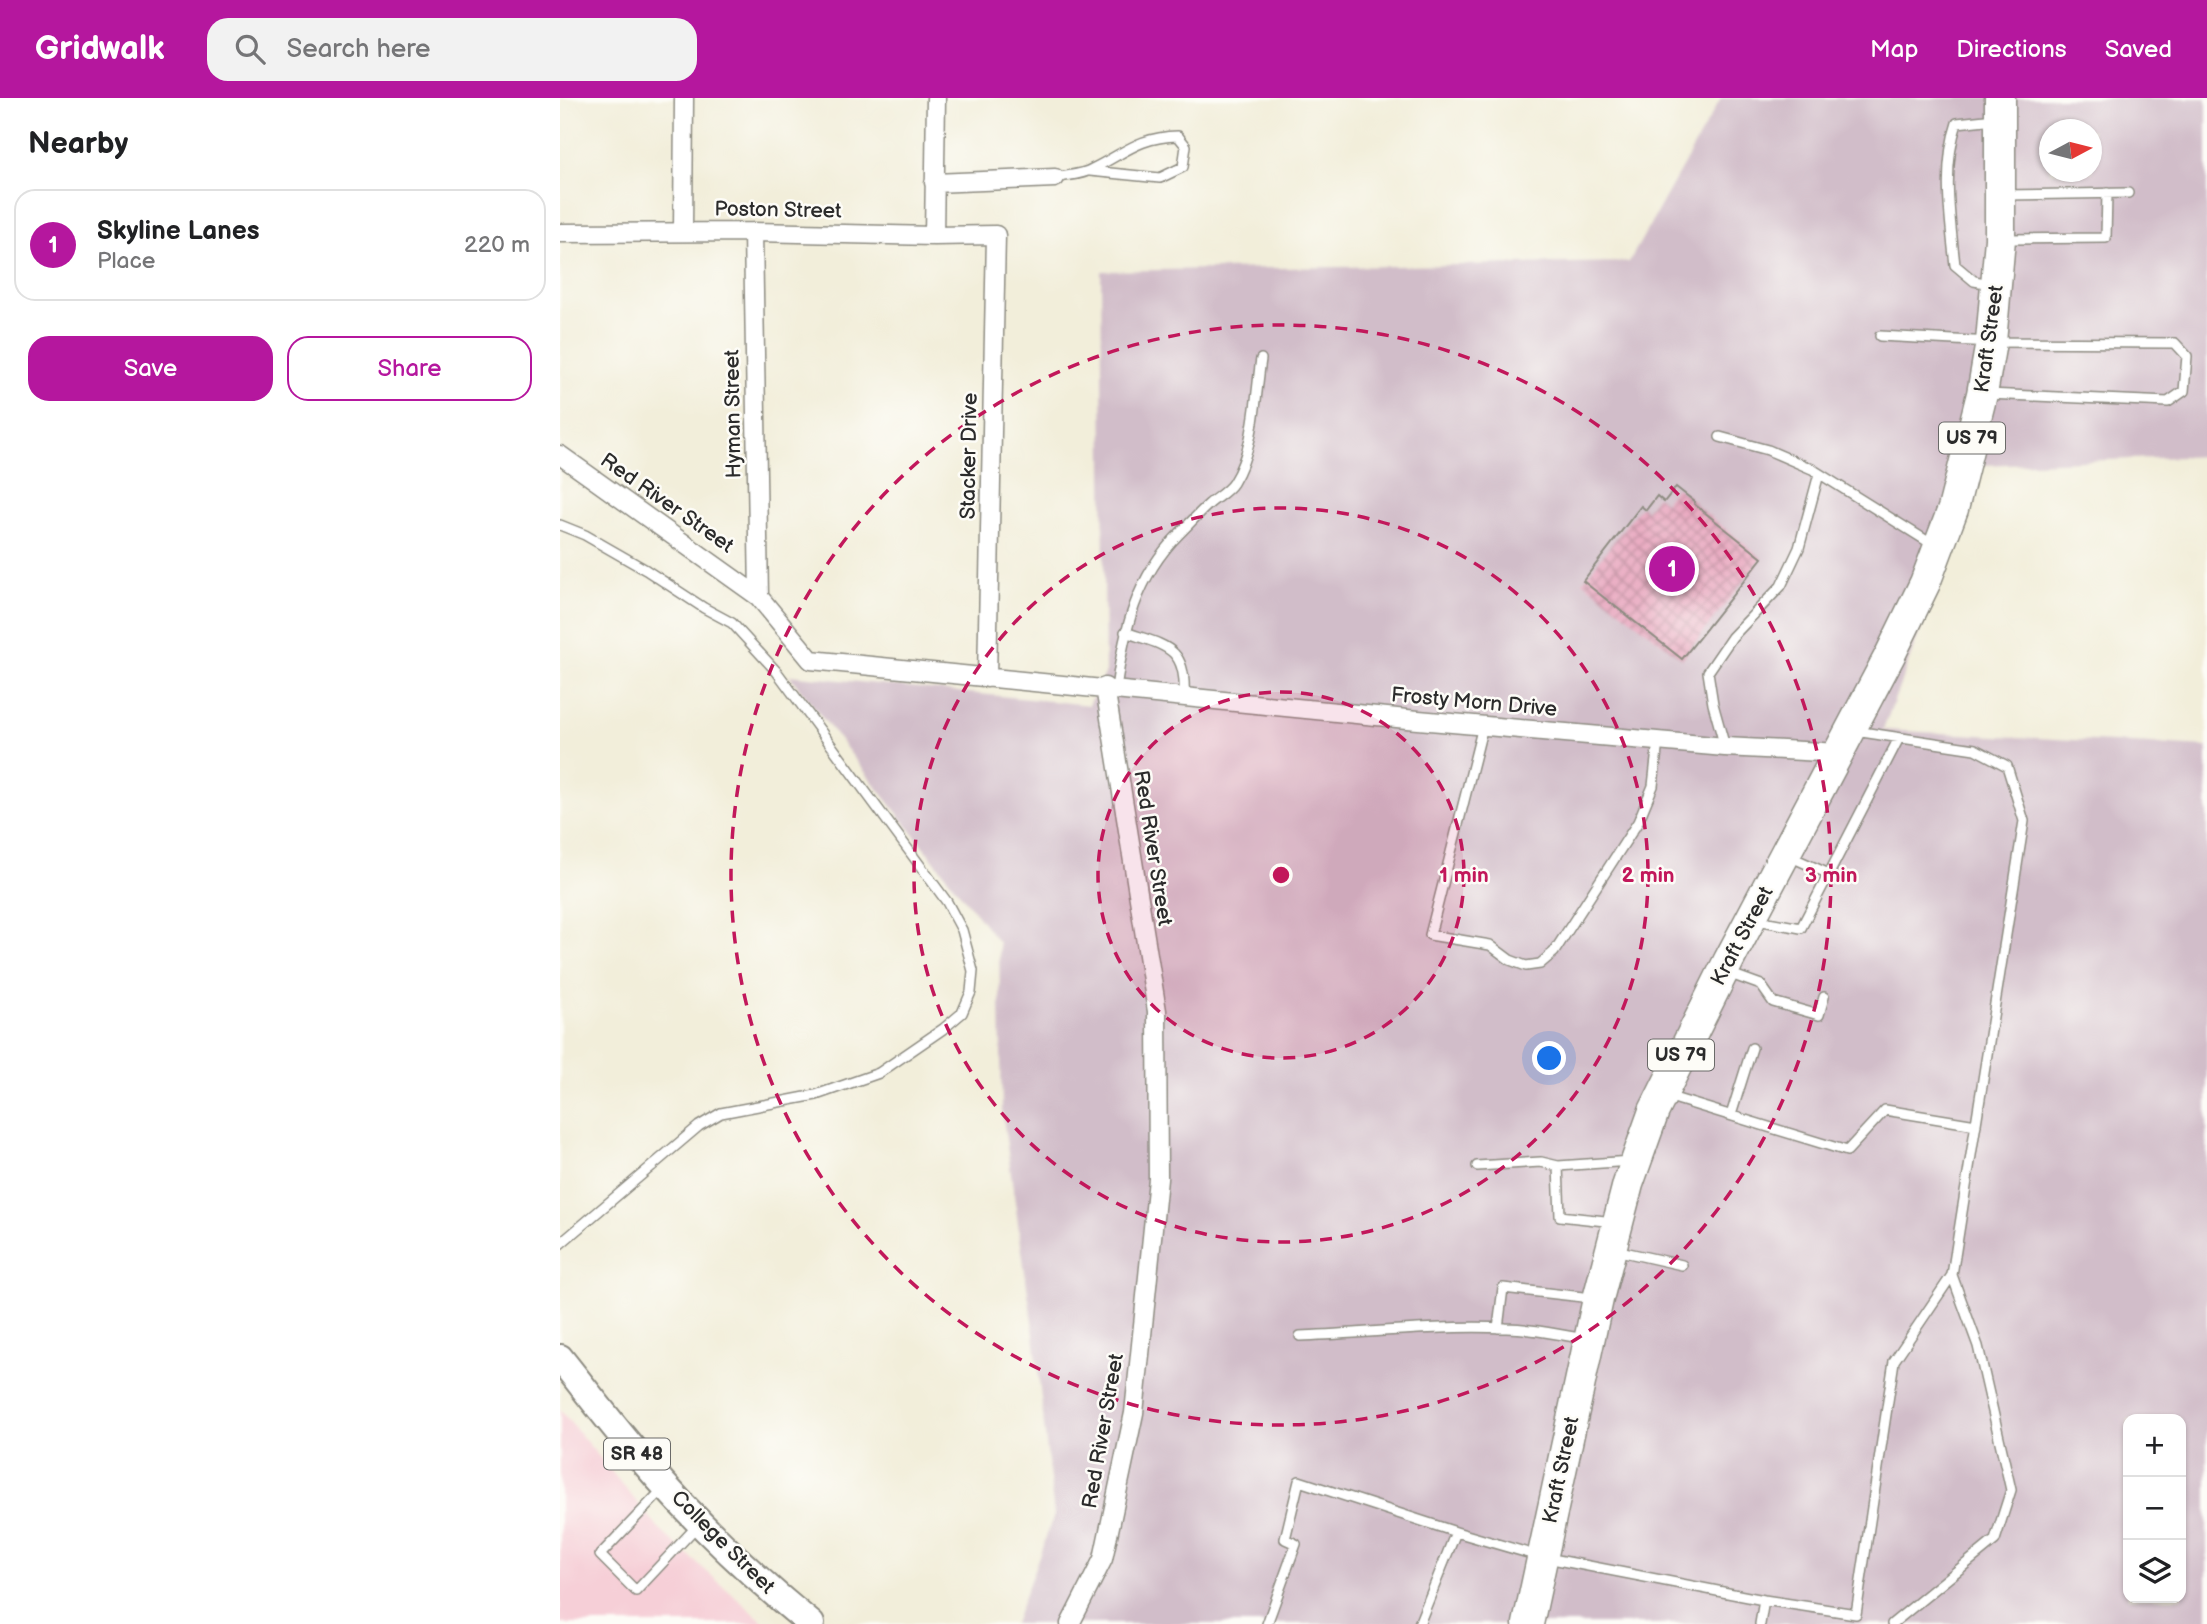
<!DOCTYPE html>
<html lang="en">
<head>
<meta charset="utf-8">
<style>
	:root { --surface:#fff; --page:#f2f2f2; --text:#202124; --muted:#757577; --line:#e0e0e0; --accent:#b5179e }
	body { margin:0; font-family:"Balsamiq Sans",sans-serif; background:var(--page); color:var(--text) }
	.controls { position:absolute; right:21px; bottom:21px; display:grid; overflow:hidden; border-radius:14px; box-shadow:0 2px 5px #0004 }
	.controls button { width:63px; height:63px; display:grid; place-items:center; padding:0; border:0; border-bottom:2px solid var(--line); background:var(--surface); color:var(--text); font:35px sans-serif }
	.compass { position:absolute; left:1479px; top:21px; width:63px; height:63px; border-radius:50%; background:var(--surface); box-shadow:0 2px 5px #0004; rotate:83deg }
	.you { position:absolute; left:990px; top:961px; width:24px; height:24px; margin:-18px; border:5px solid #fff; border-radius:50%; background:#1a73e8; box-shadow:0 0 0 10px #1a73e833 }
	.badge { display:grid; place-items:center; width:46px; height:46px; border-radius:50%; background:var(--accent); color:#fff; font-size:23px; font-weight:700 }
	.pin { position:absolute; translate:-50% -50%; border:4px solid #fff; box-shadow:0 2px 7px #0006 }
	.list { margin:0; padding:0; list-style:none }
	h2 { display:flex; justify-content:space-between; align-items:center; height:91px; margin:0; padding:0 28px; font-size:30px }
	h2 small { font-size:23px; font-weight:400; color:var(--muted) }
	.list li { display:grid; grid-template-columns:46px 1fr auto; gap:21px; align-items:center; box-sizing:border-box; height:112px; margin:0 14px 14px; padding:0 14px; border:2px solid var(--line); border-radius:21px }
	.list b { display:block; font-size:26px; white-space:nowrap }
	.list p { margin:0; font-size:23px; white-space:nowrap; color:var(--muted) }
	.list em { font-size:23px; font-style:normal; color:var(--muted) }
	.actions { display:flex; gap:14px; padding:21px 28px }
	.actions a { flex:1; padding:16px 0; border:2px solid var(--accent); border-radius:21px; text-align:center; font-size:24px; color:var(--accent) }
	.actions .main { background:var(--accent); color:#fff }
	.icon { flex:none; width:38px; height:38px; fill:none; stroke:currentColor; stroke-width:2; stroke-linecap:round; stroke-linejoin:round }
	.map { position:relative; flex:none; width:1647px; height:1526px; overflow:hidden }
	header { display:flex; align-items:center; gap:42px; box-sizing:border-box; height:98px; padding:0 35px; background:var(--accent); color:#fff }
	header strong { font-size:33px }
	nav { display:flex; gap:38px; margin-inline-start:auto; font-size:24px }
	.search { width:490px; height:63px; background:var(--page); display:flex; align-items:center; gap:18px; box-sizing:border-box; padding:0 24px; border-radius:21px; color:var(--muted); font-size:26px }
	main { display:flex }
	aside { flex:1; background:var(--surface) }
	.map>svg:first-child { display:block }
</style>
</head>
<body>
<header>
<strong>Gridwalk</strong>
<div class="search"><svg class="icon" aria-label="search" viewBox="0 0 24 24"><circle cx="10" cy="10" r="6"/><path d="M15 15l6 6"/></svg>Search here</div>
<nav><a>Map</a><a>Directions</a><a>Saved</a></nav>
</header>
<main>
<aside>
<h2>Nearby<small></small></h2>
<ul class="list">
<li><span class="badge">1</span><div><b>Skyline Lanes</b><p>Place</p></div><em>220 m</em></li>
</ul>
<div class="actions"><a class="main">Save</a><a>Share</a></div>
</aside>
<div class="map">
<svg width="1647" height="1526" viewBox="0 0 1647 1526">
	<defs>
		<pattern id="building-cross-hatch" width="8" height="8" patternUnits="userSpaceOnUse" patternTransform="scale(1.75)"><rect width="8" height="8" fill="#e7a1bb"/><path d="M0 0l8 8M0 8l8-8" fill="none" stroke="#bb8398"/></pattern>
	</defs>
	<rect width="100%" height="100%" fill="#fdfcf7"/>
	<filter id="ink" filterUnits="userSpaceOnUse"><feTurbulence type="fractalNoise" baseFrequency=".0143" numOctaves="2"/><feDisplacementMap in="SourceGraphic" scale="14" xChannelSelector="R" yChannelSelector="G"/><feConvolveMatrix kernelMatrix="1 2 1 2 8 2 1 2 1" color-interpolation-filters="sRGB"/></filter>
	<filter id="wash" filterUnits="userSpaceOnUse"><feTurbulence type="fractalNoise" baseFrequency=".00686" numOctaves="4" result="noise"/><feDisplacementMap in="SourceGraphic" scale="28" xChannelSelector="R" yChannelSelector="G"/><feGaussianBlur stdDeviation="1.57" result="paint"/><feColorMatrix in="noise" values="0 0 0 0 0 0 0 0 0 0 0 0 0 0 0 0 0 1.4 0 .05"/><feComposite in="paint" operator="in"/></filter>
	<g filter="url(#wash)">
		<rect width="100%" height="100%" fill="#f2eeda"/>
		<!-- built -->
		<path fill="#f6cfd7" d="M 0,1312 L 100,1432 L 206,1526 L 0,1526 Z"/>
		<!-- industrial -->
		<path fill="#d1bdc9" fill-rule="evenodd" d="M 1161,0 L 1647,0 L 1647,358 L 1422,367 L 1323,632 L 1647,649 L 1647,1526 L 454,1526 L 494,1417 L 474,1237 L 442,1013 L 439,845 L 229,577 L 529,607 L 545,575 L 541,173 L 1069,164 ZM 1490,32 L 1532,32 L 1532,74 L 1490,74 ZM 1568,1321 L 1621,1321 L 1621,1500 L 1568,1500 Z"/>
		<g id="blocks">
			<!-- building -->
			<path fill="url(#building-cross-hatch)" d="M 1116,389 L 1135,404 L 1134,406 L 1202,460 L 1122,561 L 1023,483 L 1081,408 L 1086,412 L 1097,398 L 1104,404 Z"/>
		</g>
	</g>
	<g filter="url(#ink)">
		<use href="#blocks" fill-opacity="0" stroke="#8e8c82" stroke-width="2"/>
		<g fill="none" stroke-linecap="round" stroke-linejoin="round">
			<defs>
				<path id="lane" d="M 495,80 C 507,77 522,77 532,71 C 565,55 578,39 618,38 L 626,48 L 623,69 L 600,80 L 530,73
					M 1443,97 L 1568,95
					M 1446,141 L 1546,140 L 1547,95
					M 1431,186 L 1414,183 L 1395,167 C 1390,121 1382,69 1397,25 L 1435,21
					M 1320,238 L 1431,244 L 1615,245 L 1627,258 L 1624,293 L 1608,304 L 1428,296
					M 1160,339 L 1208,352 L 1252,371 L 1375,448
					M 0,427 L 25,437 L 86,472 L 144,510 L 172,525 L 217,574 L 387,804 L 402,832 L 413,873 L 411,894 L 402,915 L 383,931 L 319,975 L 256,997 L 161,1015 L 139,1028 L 0,1146
					M 565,534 C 605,548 627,548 624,598
					M 556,591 C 564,532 576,479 619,436 C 629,426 639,415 649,406 C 657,399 668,393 673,385 C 695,350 695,301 701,261
					M 923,628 L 870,837 L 930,847 L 950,862 L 966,868 L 980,866 L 994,854 L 1078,724 L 1093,688 L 1098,643
					M 1295,633 L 1415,651 L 1447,668 L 1464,723 L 1392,1177 L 1418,1248 L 1451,1392 L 1435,1442 L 1332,1526
					M 1165,649 L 1153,606 L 1148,574 L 1172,539 L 1221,488 L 1239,450 L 1259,376
					M 1229,758 L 1269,776
					M 1197,822 L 1241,830 L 1339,640
					M 1168,875 L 1201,887 L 1213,904 L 1259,917 L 1264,899
					M 1107,998 L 1287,1053 L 1325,1012 L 1416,1027
					M 1171,1017 L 1192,950
					M 917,1068 L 981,1064 L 998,1068
					M 1054,1124 L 1000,1118 L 998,1068 L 1071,1063
					M 1055,1152 L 1122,1167
					M 938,1230 L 943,1190 L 1032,1200
					M 740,1238 C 809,1235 877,1227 946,1230 C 972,1230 1000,1237 1026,1241
					M 105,1389 L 40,1457 L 76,1493 L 138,1427
					M 707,1526 L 736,1446 L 725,1441 L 739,1383 L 896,1434 L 982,1459 L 1204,1502 L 1296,1516 L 1334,1263 L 1392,1177
					M 859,1526 L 896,1434
					M 1200,1526 L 1204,1502"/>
				<path id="street" d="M 374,85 L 495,80
					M 123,134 L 124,0
					M 193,134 L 199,499
					M 0,135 L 193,134 L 374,138 L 436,137 L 427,580
					M 374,138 L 376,0
					M 0,357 L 199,499 L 251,562 L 847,621 L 1165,649 L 1280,655
					M 510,1526 L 543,1461 L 574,1315 L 598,1081 L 597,913 L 545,589"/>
				<path id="primary" d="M 0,1260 C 28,1295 55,1331 85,1365 C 135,1424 191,1477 251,1526"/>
				<path id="highway" d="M 968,1526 L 1038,1201 L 1068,1086 L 1094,1013 L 1169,862 L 1330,557 L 1365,485 L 1393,411 L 1422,296 L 1431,244 L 1440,141 L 1440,0"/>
			</defs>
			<!-- lane casing -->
			<use href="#lane" stroke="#8e8c82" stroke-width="12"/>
			<!-- street casing -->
			<use href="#street" stroke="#8e8c82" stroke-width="21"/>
			<!-- primary casing -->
			<use href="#primary" stroke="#8e8c82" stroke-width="30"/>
			<!-- highway casing -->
			<use href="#highway" stroke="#8e8c82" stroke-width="33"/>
			<!-- lane -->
			<use href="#lane" stroke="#fff" stroke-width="9"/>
			<!-- street -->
			<use href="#street" stroke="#fff" stroke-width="18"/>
			<!-- primary -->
			<use href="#primary" stroke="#fff" stroke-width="26"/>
			<!-- highway -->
			<use href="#highway" stroke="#fff" stroke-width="30"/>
		</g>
	</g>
	<!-- distance rings -->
	<circle cx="721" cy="777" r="183" fill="#c2185b" fill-opacity=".12"/>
	<g fill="none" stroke="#c2185b" stroke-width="3.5" stroke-dasharray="12 9">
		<circle cx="721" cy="777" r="183"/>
		<circle cx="721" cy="777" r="367"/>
		<circle cx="721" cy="777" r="550"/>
	</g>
	<g text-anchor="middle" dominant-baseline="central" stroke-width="5" stroke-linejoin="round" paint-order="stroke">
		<!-- shield labels -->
		<g fill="#fdfcf7" stroke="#6a6a68" stroke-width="2">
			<rect x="1379" y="324.5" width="66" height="31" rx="5"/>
			<rect x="1088" y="941.5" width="66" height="31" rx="5"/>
			<rect x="44" y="1340.5" width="66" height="31" rx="5"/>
		</g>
		<g font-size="19" font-weight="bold" fill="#2b2b2b">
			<text x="1412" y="340">US 79</text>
			<text x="1121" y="957">US 79</text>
			<text x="77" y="1356">SR 48</text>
		</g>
		<!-- street labels -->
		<g font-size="21" fill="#2b2b2b" stroke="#fdfcf7">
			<text transform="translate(218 112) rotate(1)">Poston Street</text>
			<text transform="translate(1429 241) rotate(-82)">Kraft Street</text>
			<text transform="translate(173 316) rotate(-91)">Hyman Street</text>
			<text transform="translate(409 358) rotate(-89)">Stacker Drive</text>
			<text transform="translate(107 405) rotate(35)">Red River Street</text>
			<text transform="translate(914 604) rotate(5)">Frosty Morn Drive</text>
			<text transform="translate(593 750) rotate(81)">Red River Street</text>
			<text transform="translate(1182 838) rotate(-62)">Kraft Street</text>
			<text transform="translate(543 1333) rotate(-80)">Red River Street</text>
			<text transform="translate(1001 1372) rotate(-78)">Kraft Street</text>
			<text transform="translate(163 1444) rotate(45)">College Street</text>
		</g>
	</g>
	<circle cx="721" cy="777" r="10" fill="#c2185b" stroke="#fdfcf7" stroke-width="3.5"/>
	<g font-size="21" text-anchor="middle" font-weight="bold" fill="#c2185b" stroke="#fdfcf7" stroke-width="5" stroke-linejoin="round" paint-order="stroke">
		<text x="904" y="784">1 min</text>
		<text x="1088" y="784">2 min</text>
		<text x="1271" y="784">3 min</text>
	</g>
</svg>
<div class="controls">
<button>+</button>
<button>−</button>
<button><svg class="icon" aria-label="layers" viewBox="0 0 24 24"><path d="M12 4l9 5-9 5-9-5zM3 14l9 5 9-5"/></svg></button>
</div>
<svg class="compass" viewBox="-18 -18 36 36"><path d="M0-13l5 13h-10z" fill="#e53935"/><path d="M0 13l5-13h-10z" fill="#757577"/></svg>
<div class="you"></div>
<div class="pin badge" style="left:1112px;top:471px">1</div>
</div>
</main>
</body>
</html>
